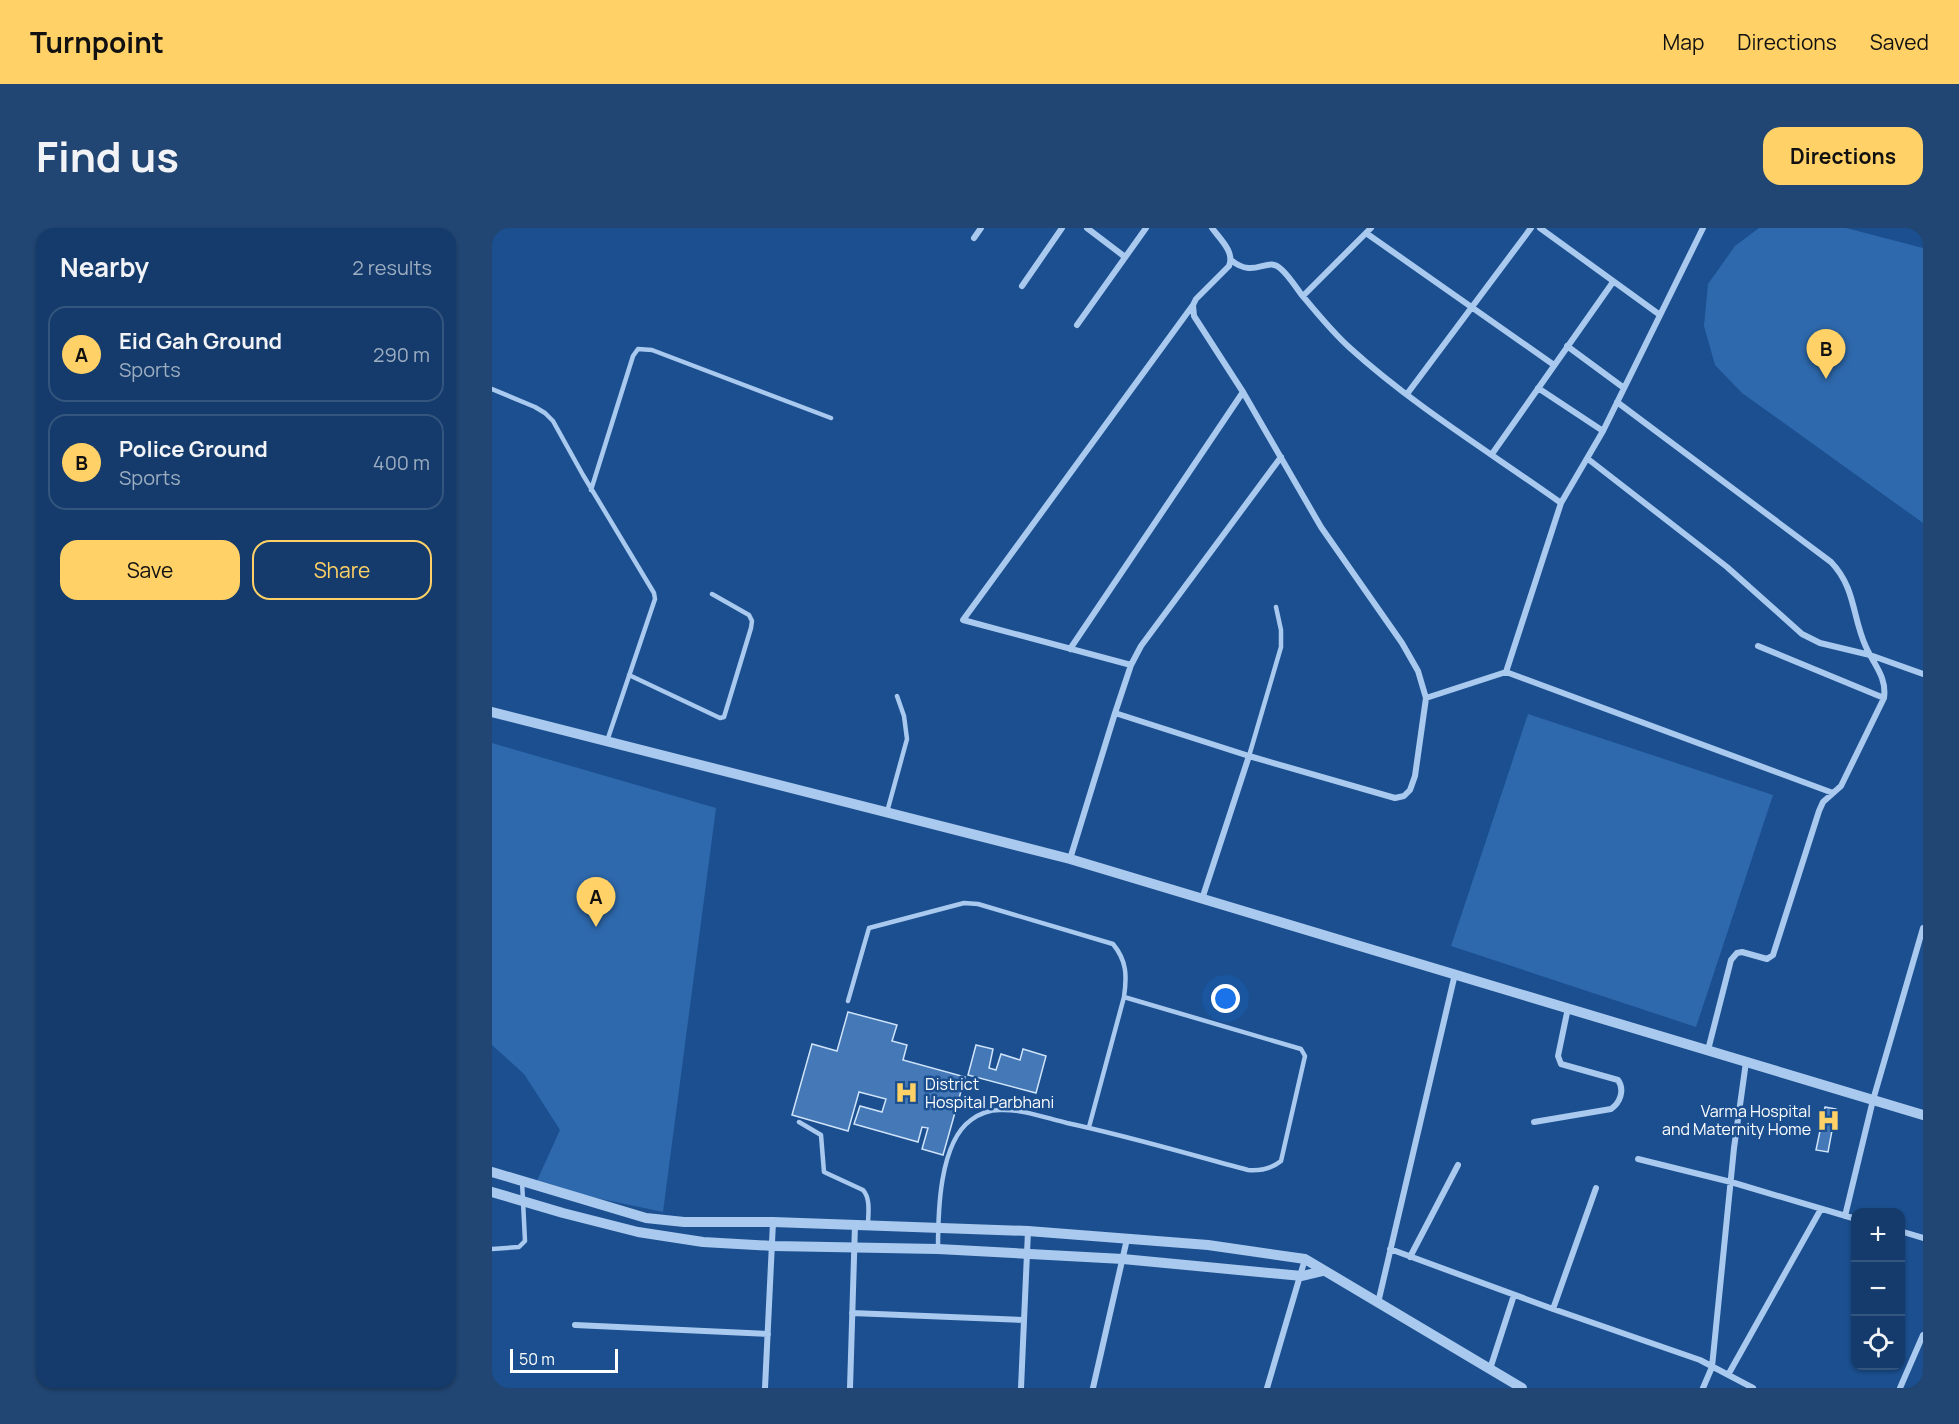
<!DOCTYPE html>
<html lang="en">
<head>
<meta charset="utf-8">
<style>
	:root { --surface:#143b6b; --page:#214673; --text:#f1f3f6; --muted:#9dadc1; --line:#33557e; --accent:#ffd166 }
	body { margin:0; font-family:Manrope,sans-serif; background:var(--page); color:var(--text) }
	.controls { position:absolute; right:18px; bottom:18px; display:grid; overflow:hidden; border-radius:12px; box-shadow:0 2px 4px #0004 }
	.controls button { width:54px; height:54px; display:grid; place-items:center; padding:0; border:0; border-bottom:2px solid var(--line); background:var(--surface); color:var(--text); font:30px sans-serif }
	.scale { position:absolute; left:18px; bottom:15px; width:108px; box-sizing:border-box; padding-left:6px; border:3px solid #fff; border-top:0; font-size:16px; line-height:21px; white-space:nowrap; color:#fff; -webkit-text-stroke:4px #1b4f8f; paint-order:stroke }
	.you { position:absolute; left:734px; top:771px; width:21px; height:21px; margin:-15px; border:4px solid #fff; border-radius:50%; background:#1a73e8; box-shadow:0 0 0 9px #1a73e833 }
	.badge { display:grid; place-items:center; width:39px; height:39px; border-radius:50%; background:var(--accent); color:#111; font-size:20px; font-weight:700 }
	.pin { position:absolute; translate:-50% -50px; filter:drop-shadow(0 2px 3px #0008) }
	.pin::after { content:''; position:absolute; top:32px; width:21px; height:18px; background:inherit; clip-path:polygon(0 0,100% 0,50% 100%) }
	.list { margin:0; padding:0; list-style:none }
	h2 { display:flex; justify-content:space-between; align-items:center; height:78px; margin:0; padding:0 24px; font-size:26px }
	h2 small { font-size:20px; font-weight:400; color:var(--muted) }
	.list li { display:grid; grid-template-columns:39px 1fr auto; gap:18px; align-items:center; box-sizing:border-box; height:96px; margin:0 12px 12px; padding:0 12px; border:2px solid var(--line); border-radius:18px }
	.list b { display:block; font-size:22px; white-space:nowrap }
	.list p { margin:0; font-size:20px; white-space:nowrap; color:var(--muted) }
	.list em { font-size:20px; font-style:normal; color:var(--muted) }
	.actions { display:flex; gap:12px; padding:18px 24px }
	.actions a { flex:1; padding:14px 0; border:2px solid var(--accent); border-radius:18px; text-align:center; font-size:21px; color:var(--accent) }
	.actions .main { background:var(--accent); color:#111 }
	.icon { flex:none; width:33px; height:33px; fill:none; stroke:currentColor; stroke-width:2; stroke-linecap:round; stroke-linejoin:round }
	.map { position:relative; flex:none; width:1431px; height:1160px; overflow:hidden; border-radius:18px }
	header { display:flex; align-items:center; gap:36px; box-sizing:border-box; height:84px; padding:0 30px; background:var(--accent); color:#111 }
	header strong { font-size:28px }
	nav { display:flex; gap:33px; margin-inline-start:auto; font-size:21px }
	.intro { display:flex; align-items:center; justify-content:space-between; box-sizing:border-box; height:144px; padding:0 36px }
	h1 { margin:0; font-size:42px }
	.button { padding:15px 27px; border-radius:18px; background:var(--accent); color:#111; font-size:21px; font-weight:700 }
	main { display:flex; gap:36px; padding:0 36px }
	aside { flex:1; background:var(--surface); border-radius:18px; box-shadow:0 2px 4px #0004 }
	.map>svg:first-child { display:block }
</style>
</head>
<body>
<header>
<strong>Turnpoint</strong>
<nav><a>Map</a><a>Directions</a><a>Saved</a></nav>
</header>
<div class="intro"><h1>Find us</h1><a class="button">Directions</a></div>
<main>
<aside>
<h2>Nearby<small>2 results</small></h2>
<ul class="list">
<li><span class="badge">A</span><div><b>Eid Gah Ground</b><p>Sports</p></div><em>290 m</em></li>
<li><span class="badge">B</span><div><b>Police Ground</b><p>Sports</p></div><em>400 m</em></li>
</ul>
<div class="actions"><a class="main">Save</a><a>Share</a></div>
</aside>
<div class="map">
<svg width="1431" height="1160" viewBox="0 0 1431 1160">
	<rect width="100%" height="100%" fill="#1b4f8f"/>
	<!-- green -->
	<path fill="#2e69ad" d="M 1267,0 L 1354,0 L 1431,20 L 1431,295 L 1250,165 L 1223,137 L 1212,98 L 1216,56 L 1243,18 Z
		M 1036,486 L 1281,567 L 1204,799 L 959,718 Z
		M 0,515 L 224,580 L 171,984 L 43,957 L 68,902 L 32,846 L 0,817 Z"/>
	<!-- building -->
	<path fill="#4478b7" stroke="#cfe3fa" stroke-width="1.5" d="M 356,784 L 405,797 L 400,813 L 415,817 L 411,832 L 473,849 L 451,927 L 430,921 L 436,900 L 430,899 L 426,914 L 362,896 L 368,878 L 390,884 L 394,871 L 367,864 L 356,903 L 300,887 L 320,816 L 345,823 Z
		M 484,817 L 501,821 L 497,840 L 504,842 L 509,826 L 528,832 L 531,821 L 554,828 L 544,865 L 476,847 Z
		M 1333,879 L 1344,881 L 1336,924 L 1324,922 Z"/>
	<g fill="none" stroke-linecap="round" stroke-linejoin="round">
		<!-- service -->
		<path stroke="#a9c9ee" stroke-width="4.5" d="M 0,161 L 43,179 L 53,185 L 61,193 L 91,247 L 162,365 L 163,371 L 115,513
			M 99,262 L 141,128 L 146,121 L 160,122 L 339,190
			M 137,447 L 228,490 L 232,489 L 259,400 L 260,393 L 257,387 L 220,366
			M 757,528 L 789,419 L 789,402 L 784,379
			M 395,584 L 415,511 L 412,488 L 405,468
			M 356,773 L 377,700 L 472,675 L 486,676 L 621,716 C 635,733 635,748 632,769 L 597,899
			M 307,894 L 329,907 L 332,944 L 371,962 C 379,971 376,986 376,997
			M 0,1021 L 27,1019 L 33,1013 L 30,953
			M 446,1021 C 446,985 447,915 479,892 C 487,886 497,882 508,882 C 530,881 554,890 575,895 C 636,908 696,926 756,942 C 768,943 779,941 789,933 L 813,828 L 809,821 L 632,769"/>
		<!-- minor -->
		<path stroke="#a9c9ee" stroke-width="6" d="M 595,0 L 633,29
			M 1048,0 L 1168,87
			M 874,5 L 1062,137
			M 482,10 L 489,0
			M 739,32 C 763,52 775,27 789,41 C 797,48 803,58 809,66 C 824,84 841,105 858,120 C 922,178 999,225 1069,275
			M 530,58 L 570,0
			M 811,68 L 879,0
			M 585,97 L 654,0
			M 1075,118 L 1132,160
			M 1046,160 L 1111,203
			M 915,166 L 1039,0
			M 1125,174 L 1339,334 C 1364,360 1360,389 1374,419 C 1382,437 1395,449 1392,470 L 1349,558 L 1331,574 L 1327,583 L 1281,727 L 1275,731 L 1250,724 L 1245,725 L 1239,732 L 1216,822
			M 1000,226 L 1121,54
			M 1096,231 L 1235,339 L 1310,406 L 1328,415 L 1378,427 L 1431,446
			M 1266,418 L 1392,470
			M 578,421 L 751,164
			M 639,437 L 471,392 L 701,77
			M 1014,444 L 1341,565
			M 934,470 L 1014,444 L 1069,275 L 1111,203 L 1211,0
			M 757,528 L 623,485 L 639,437 L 649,418 L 789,229
			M 578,631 L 623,485
			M 710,671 L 757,528 L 903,570 L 912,568 L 918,562 L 923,548 L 934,470 L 926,443 L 910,415 L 829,299 L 751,164 L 702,88 L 701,77 L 704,71 L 737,38 C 743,24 728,11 720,0
			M 1042,894 L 1119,881 C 1128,875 1133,862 1126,852 L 1069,836 L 1066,828 L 1076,780
			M 1146,931 L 1239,954 L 1364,991
			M 1353,988 L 1381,872 L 1431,700
			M 1408,1003 L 1431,1010
			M 898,1021 L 1061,1081 L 1208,1132 L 1261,1160
			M 918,1029 L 966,937
			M 886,1075 L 963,746
			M 1061,1081 L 1104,960
			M 360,1085 L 532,1092
			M 83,1097 L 276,1106
			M 998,1141 L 1022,1067
			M 1236,1147 L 1329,981
			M 273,1160 L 281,994
			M 358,1160 L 363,997
			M 529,1160 L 536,1003
			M 601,1160 L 635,1011
			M 775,1160 L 813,1031
			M 1211,1160 L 1220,1139 L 1242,920 L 1254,834
			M 1408,1160 L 1431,1107"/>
		<!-- tertiary -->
		<path stroke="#a9c9ee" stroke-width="10" d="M 0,484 L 578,631 L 1431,887
			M 0,944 L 154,990 L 192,994 L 281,994 L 536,1003 L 716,1017 L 813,1031 L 1030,1160
			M 0,964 L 71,985 L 146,1004 L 211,1014 L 282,1018 L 446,1021 L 631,1031 L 810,1048 L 831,1043"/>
	</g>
	<!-- icons -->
	<defs>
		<symbol id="hospital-bare" viewBox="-9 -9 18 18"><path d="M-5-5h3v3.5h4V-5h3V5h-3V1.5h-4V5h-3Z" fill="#ffd166" stroke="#1b4f8f" stroke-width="2.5" paint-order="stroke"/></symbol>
	</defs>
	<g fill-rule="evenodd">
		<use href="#hospital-bare" x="398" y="848" width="33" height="33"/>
		<use href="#hospital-bare" x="1320" y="876" width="33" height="33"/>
	</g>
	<g text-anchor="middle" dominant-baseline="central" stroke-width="5" stroke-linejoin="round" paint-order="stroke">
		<!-- poi labels -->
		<g font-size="16" fill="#fff" stroke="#1b4f8f" text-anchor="start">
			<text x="433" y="856">District<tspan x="433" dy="18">Hospital Parbhani</tspan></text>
			<text x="1319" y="883" text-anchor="end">Varma Hospital<tspan x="1319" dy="18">and Maternity Home</tspan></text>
		</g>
	</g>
</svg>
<div class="controls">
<button>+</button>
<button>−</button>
<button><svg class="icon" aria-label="locate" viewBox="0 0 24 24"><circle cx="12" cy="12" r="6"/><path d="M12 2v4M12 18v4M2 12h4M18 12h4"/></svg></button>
</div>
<div class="scale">50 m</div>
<div class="you"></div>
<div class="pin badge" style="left:104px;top:699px">A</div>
<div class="pin badge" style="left:1334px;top:151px">B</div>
</div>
</main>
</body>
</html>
